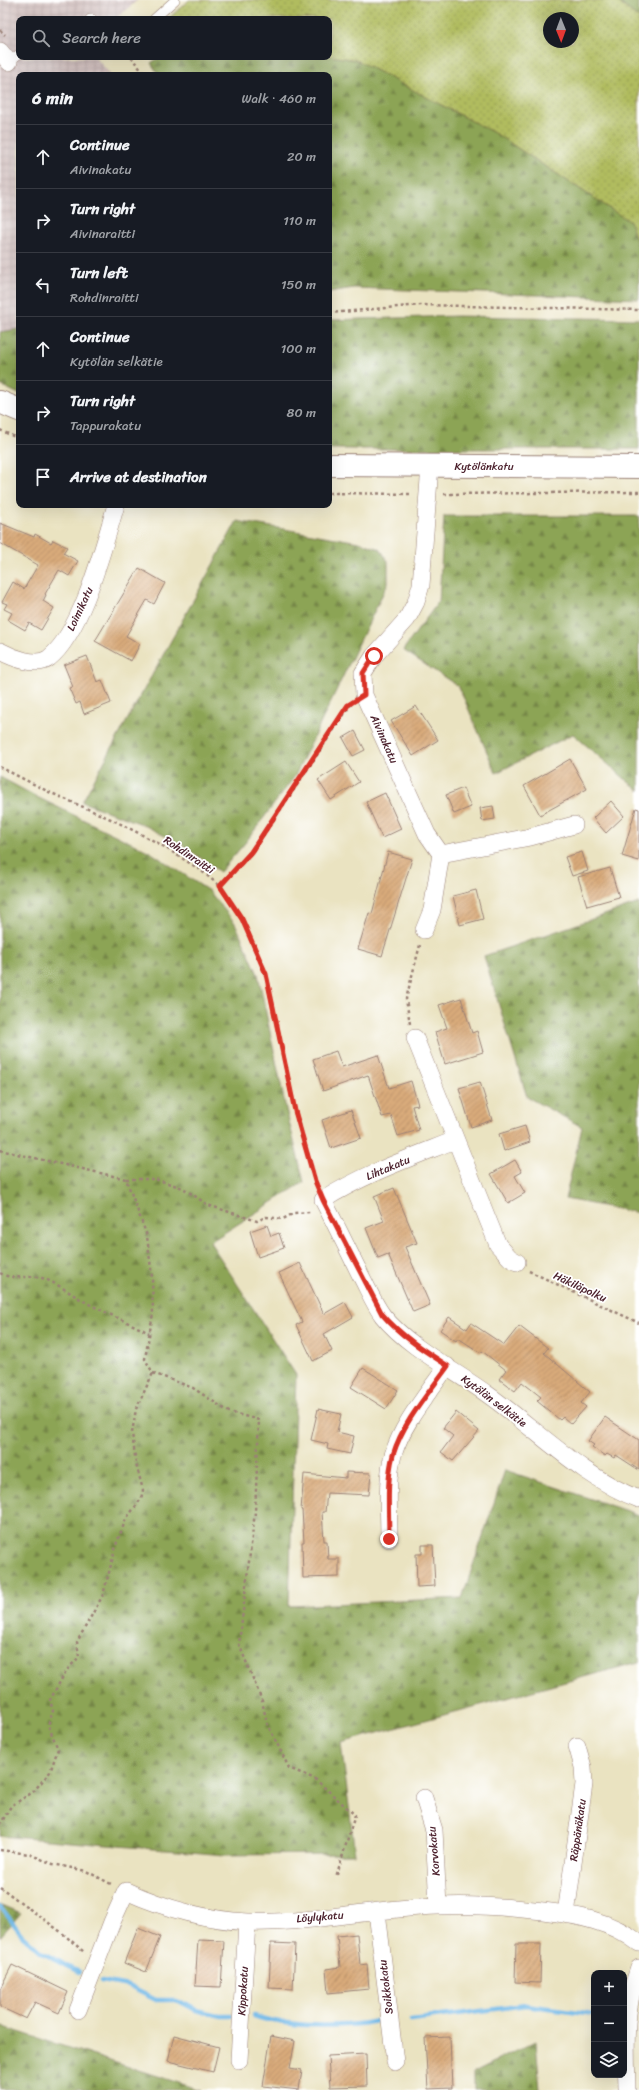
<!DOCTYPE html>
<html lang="en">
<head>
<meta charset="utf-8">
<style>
	:root { --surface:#171b24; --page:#242831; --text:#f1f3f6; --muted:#9ea1a6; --line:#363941 }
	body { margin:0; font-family:Sriracha,sans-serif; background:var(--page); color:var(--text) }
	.controls { position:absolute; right:12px; bottom:12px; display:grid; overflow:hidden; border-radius:8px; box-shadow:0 4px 16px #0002 }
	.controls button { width:36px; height:36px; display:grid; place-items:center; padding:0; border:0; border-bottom:1px solid var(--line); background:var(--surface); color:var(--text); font:20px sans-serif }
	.compass { position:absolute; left:543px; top:12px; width:36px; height:36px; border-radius:50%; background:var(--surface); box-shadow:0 4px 16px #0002; rotate:179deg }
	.stop { position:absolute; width:12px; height:12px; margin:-9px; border:3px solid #d93025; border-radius:50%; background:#fff }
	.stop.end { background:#d93025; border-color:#fff; box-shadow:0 1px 4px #0008 }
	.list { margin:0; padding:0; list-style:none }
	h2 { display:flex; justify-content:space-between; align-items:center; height:52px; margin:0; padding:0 16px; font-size:17px }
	h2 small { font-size:13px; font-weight:400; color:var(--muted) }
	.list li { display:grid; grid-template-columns:26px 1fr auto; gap:12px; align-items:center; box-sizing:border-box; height:64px; padding:0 16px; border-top:1px solid var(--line) }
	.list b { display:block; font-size:15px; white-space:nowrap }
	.list p { margin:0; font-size:13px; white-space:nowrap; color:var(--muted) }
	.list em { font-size:13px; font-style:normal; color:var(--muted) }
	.icon { flex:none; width:22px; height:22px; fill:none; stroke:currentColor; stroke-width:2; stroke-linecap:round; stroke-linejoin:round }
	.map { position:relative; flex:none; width:639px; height:2090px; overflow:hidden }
	.search { position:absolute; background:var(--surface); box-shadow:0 4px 16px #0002; left:16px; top:16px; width:316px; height:44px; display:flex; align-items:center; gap:10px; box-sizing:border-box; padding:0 14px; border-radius:8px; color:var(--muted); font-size:15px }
	.panel { position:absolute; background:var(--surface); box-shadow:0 4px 16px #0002; left:16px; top:72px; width:316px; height:436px; border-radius:8px }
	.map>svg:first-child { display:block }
</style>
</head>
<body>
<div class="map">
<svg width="639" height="2090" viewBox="0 0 639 2090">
	<defs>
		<pattern id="industrial-grid" width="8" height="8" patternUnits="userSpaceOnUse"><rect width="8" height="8" fill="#d1bfbd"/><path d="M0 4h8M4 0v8" fill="none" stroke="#b5a4a3"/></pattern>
		<pattern id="grass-dots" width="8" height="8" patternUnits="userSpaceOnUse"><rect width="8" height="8" fill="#b0bc5e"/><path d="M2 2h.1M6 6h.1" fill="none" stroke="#91984e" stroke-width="1.8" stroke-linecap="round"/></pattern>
		<pattern id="forest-firs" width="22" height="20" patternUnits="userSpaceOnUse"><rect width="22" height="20" fill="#8ca455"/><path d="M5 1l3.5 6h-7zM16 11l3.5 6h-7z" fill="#748547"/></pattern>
		<pattern id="building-hatch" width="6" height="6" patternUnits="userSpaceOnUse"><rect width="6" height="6" fill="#d9ab7b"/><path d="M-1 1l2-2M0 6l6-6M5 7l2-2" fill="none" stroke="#b28b65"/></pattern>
	</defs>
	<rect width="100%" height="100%" fill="#fff"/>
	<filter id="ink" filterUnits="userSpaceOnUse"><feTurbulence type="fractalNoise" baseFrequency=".025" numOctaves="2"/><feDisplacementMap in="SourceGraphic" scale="8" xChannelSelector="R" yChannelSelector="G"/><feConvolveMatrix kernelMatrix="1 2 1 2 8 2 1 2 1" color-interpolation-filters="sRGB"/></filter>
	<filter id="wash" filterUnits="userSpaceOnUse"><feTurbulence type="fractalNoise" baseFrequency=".012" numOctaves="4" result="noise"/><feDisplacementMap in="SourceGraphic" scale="16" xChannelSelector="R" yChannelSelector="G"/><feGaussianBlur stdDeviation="0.9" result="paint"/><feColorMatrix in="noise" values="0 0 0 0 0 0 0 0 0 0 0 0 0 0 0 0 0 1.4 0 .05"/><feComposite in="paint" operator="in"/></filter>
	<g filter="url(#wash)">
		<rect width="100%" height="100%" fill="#eae3c1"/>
		<!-- industrial -->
		<path fill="url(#industrial-grid)" d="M 0,0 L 138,0 L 115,19 L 19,19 L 19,57 L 95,57 L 111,75 L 19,75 L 19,329 L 0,332 Z"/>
		<!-- grass -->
		<path fill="url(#grass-dots)" stroke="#7d6e44" fill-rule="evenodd" d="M 189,0 L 616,0 L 639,18 L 639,250 L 630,222 L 496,134 L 356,60 L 329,56 L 329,19 L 168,19 ZM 549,18 L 573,18 L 573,42 L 549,42 Z"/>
		<!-- forest -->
		<path fill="url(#forest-firs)" stroke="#6b6240" d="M 616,0 L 639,0 L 639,18 Z
			M 329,56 L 356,60 L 496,134 L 630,222 L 639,250 L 639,299 L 354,288 L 329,292 L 329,75 L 159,75 L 151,63 L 160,57 Z
			M 457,316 L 639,319 L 639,449 L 329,449 L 329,320 Z
			M 19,329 L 19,394 L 0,385 L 0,332 Z
			M 444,516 L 639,516 L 639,791 L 573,734 L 496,773 L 459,687 L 403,650 L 439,601 Z
			M 237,521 L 359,542 L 380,549 L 388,561 L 388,583 L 295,776 L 245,843 L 220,872 L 184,846 L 142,824 L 82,802 Z
			M 0,777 L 39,798 L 150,852 L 209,891 L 235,923 L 258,974 L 286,1109 L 304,1182 L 210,1242 L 296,1375 L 289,1606 L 462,1598 L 505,1470 L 639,1515 L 639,1662 L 341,1743 L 355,1854 L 225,1855 L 0,1836 Z
			M 639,903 L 639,1213 L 565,1199 L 582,1127 L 527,1097 L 484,956 Z
			M 0,1904 L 21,1913 L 0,1937 Z
			M 0,2026 L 201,2090 L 0,2090 Z
			M 536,2041 L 540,2090 L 474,2090 L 474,2072 Z"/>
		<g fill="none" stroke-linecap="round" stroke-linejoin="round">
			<!-- stream -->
			<path stroke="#6fb8e7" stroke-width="4.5" d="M 0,1906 L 22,1935 L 41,1952 L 79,1972
				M 102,1981 L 128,1986 L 156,2000 L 177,2000 L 196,2010 L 222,2016 L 231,2016
				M 254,2016 C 286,2027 344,2028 377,2021
				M 411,2020 L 526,2005 L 594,2014"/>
		</g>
		<g id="blocks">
			<!-- building -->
			<path fill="url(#building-hatch)" d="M 0,523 L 34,537 L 35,534 L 51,543 L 53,540 L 67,547 L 63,553 L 78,561 L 69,576 L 59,570 L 45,594 L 46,595 L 43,601 L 54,608 L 41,630 L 29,623 L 25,630 L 8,620 L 12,613 L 4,609 L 7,604 L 2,602 L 13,582 L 24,589 L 38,565 L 0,543 Z
				M 139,568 L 165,583 L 154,604 L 147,600 L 126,636 L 140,644 L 131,661 L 95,641 Z
				M 87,656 L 97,682 L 102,680 L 111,703 L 84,714 L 80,702 L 76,704 L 69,688 L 73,687 L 64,665 Z
				M 416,706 L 438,740 L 413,756 L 391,721 Z
				M 355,731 L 365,750 L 353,756 L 343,738 Z
				M 570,759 L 587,789 L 540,815 L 524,786 Z
				M 346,762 L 359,782 L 331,800 L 318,780 Z
				M 463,788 L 471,807 L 454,814 L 446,795 Z
				M 385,793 L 401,829 L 382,838 L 366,802 Z
				M 611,801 L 624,816 L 606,833 L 593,818 Z
				M 493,806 L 495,819 L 482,821 L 480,808 Z
				M 636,808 L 639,809 L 639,861 L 622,856 Z
				M 388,852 L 412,859 L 382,956 L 358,949 L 369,913 L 372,914 Z
				M 582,852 L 588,871 L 572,876 L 565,857 Z
				M 610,868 L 619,897 L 587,906 L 578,877 Z
				M 476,890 L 483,919 L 460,925 L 453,896 Z
				M 461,998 L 472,1033 L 477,1031 L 483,1052 L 445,1064 L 435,1032 L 447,1028 L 439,1005 Z
				M 336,1051 L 342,1067 L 378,1055 L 389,1088 L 411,1081 L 418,1105 L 412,1106 L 419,1130 L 398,1136 L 391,1115 L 382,1117 L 368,1075 L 323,1091 L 313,1059 Z
				M 480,1082 L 492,1120 L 471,1127 L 459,1088 Z
				M 351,1110 L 361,1138 L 331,1148 L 322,1120 Z
				M 525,1126 L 530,1142 L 504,1151 L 499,1134 Z
				M 515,1160 L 522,1172 L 515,1176 L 525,1193 L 508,1203 L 491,1174 Z
				M 394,1188 L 417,1243 L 405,1247 L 430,1305 L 413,1312 L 388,1254 L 378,1258 L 366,1228 L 384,1221 L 374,1196 Z
				M 267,1225 L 271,1236 L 279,1233 L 284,1248 L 258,1257 L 250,1231 Z
				M 300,1263 L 324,1314 L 345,1302 L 353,1317 L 324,1334 L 332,1351 L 313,1361 L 296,1325 L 302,1322 L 279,1273 Z
				M 449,1317 L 467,1329 L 471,1323 L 504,1345 L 519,1326 L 548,1348 L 544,1353 L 590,1392 L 581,1403 L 586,1407 L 571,1424 L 563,1417 L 560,1420 L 537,1401 L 541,1397 L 522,1382 L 515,1391 L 499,1379 L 506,1370 L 482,1351 L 481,1353 L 458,1338 L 456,1341 L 440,1330 Z
				M 363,1368 L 398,1390 L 386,1409 L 351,1387 Z
				M 318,1409 L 341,1414 L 337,1432 L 354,1436 L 350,1454 L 327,1449 L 328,1444 L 311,1440 Z
				M 456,1412 L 479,1431 L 453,1461 L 441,1452 L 453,1436 L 443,1428 Z
				M 605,1417 L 639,1440 L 639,1470 L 616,1455 L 614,1458 L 607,1454 L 605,1456 L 592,1447 L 594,1445 L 588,1441 Z
				M 346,1472 L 371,1473 L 369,1495 L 327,1493 L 325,1512 L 322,1512 L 324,1541 L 327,1541 L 328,1559 L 339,1559 L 339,1577 L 303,1578 L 302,1542 L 304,1542 L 302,1510 L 301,1510 L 304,1474 L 346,1478 Z
				M 422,1545 L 433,1545 L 435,1586 L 417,1587 L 416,1554 L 422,1554 Z
				M 138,1928 L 160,1937 L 146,1972 L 124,1963 Z
				M 357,1934 L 360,1965 L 367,1964 L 369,1989 L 328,1993 L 326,1969 L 340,1967 L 337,1936 Z
				M 198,1940 L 224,1941 L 221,1987 L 195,1986 Z
				M 271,1943 L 295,1944 L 293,1989 L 269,1988 Z
				M 516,1944 L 541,1944 L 540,1983 L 515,1982 Z
				M 12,1965 L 68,1992 L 59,2013 L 35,2002 L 26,2019 L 0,2007 L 0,1989 Z
				M 174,2035 L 219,2047 L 213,2072 L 168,2061 Z
				M 271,2036 L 295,2041 L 290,2068 L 302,2070 L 299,2090 L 263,2086 Z
				M 450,2037 L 452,2088 L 428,2089 L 425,2038 Z
				M 366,2054 L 367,2086 L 330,2087 L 328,2056 Z"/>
		</g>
	</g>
	<g filter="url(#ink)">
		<use href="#blocks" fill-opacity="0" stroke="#9a8176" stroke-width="1"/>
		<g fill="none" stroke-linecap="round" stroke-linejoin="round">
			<defs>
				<path id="service" d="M 90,19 L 92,19
					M 154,19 L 175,0
					M 9,62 L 19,54"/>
				<path id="minor" d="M 0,51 L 9,62
					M 0,651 C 11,657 37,668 49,658 C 82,632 104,545 116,505
					M 441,854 L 530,837 L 574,825
					M 424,930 L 432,910 L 441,854 L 427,834 L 364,695 L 363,673 L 374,656 L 407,619 L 416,602 L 421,585 L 430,466
					M 415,1038 L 498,1245 L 510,1258 L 517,1262
					M 455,1140 C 410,1158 364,1174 323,1200 C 336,1225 348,1250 361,1276 C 368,1289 374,1304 383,1316 C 408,1347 454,1370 487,1394 C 534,1427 584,1479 639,1499
					M 389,1539 C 389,1512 386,1481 393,1455 C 403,1422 428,1394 447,1366
					M 424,1798 L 434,1830 L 438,1906
					M 377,1912 L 395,2062
					M 566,1914 L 584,1784 L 583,1767 L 577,1746
					M 78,2010 L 112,1922 L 126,1891 C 164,1908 206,1920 248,1922 C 312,1924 375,1908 438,1906 C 473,1904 509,1907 543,1911 C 577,1915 611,1921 639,1943
					M 239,2060 L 247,1922
					M 627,2090 C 626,2044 623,2012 639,1968"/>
				<path id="tertiary" d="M 0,402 L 19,410
					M 329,465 L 639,467"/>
			</defs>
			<!-- service casing -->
			<use href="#service" stroke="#9a8176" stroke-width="10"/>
			<!-- minor casing -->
			<use href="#minor" stroke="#9a8176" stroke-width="18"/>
			<!-- tertiary casing -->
			<use href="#tertiary" stroke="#9a8176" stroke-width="24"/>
			<!-- path -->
			<path stroke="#9a8176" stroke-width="2.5" stroke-dasharray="3 3" stroke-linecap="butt" d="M 0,30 L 5,35
				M 131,57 L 145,75
				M 329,313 L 421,305 L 639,310
				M 0,430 L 19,439
				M 329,493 L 413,494
				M 444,494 L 639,492
				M 0,767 L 49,792 L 113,820 L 158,843 L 199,869 L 220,886 L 242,919 L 266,974 L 295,1111 L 317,1186
				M 220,886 L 251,853 L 351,704
				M 410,1024 L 406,999 L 420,945
				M 0,1150 L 126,1179 L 147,1236 L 152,1277 L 153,1313 L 145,1359 L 153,1373 L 193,1388 L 229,1412 L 259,1420 L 255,1512 L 239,1644 L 262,1701 L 267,1723 L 289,1768 L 315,1779 L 355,1815 L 336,1877
				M 126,1179 L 155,1179 L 183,1188 L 208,1205 L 257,1221 L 266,1217 L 283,1219 L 294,1213 L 311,1212
				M 529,1271 L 639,1323
				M 0,1273 C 15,1282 31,1273 45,1279 C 62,1286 75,1297 91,1305 C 110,1315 130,1323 149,1333
				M 0,1825 L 11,1806 L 33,1792 L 50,1772 L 58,1749 L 48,1725 L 53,1711 L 50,1700 L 66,1671 L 79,1657 L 77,1642 L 103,1595 L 117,1542 L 126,1519 L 141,1499 L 143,1490 L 136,1464 L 132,1433 L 136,1409 L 153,1373
				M 0,1850 L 29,1854 L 53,1864 L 86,1871 L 113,1885
				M 0,1887 L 61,1932 L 84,1952"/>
			<!-- service -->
			<use href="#service" stroke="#fff" stroke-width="9"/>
			<!-- minor -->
			<use href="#minor" stroke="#fff" stroke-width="17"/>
			<!-- tertiary -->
			<use href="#tertiary" stroke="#fff" stroke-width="22"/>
		</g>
	</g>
	<g fill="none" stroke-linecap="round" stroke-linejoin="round" filter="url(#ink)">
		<!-- route -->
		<path stroke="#d93025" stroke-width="5" d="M 374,656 L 363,673 L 364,695 L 348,705 L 251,852 L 220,886 L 242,919 L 266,974 L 295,1111 L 315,1181 L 323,1200 L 382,1314 C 401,1336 423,1350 448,1366 C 428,1394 403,1422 393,1455 C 386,1481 389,1512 389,1539"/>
	</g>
	<g text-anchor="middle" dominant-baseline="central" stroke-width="3.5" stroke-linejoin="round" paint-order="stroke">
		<!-- street labels -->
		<g font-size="11" fill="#4a1f2b" stroke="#fff">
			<text x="484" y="466">Kytölänkatu</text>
			<text transform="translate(80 609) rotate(-65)">Loimikatu</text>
			<text transform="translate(384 739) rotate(66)">Aivinakatu</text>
			<text transform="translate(189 855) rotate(34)">Rohdinraitti</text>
			<text transform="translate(388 1168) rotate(-23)">Lihtakatu</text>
			<text transform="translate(580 1287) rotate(25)">Häkiläpolku</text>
			<text transform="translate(494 1401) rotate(37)">Kytölän selkätie</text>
			<text transform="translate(578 1830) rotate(-82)">Räppänäkatu</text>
			<text transform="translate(434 1851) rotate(-95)">Korvokatu</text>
			<text transform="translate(320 1917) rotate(-5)">Löylykatu</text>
			<text transform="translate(386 1987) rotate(-97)">Soikkokatu</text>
			<text transform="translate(243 1991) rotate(-87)">Kippokatu</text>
		</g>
	</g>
</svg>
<div class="controls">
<button>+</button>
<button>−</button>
<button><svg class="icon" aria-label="layers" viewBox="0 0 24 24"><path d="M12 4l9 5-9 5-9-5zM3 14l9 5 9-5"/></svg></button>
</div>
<svg class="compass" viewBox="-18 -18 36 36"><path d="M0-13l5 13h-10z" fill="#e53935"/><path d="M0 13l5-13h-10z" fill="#9ea1a6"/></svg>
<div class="stop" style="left:374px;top:656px"></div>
<div class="stop end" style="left:389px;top:1539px"></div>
<div class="search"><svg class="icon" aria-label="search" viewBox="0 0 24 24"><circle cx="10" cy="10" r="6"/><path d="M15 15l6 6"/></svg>Search here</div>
<section class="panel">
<h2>6 min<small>Walk · 460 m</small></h2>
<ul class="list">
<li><svg class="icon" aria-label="ahead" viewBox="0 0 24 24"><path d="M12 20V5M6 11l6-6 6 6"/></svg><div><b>Continue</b><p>Aivinakatu</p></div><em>20 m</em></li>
<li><svg class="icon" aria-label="right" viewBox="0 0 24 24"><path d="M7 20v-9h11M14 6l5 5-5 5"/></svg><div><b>Turn right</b><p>Aivinaraitti</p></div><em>110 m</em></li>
<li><svg class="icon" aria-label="left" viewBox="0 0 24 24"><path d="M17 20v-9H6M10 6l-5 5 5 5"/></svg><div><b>Turn left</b><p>Rohdinraitti</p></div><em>150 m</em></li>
<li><svg class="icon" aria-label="ahead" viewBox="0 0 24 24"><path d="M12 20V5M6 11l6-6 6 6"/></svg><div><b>Continue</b><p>Kytölän selkätie</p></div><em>100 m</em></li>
<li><svg class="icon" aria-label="right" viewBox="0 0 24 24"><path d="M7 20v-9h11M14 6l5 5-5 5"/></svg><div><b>Turn right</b><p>Tappurakatu</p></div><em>80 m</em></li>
<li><svg class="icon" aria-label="arrive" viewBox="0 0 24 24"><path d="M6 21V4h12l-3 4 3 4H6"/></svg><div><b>Arrive at destination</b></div></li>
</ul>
</section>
</div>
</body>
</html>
